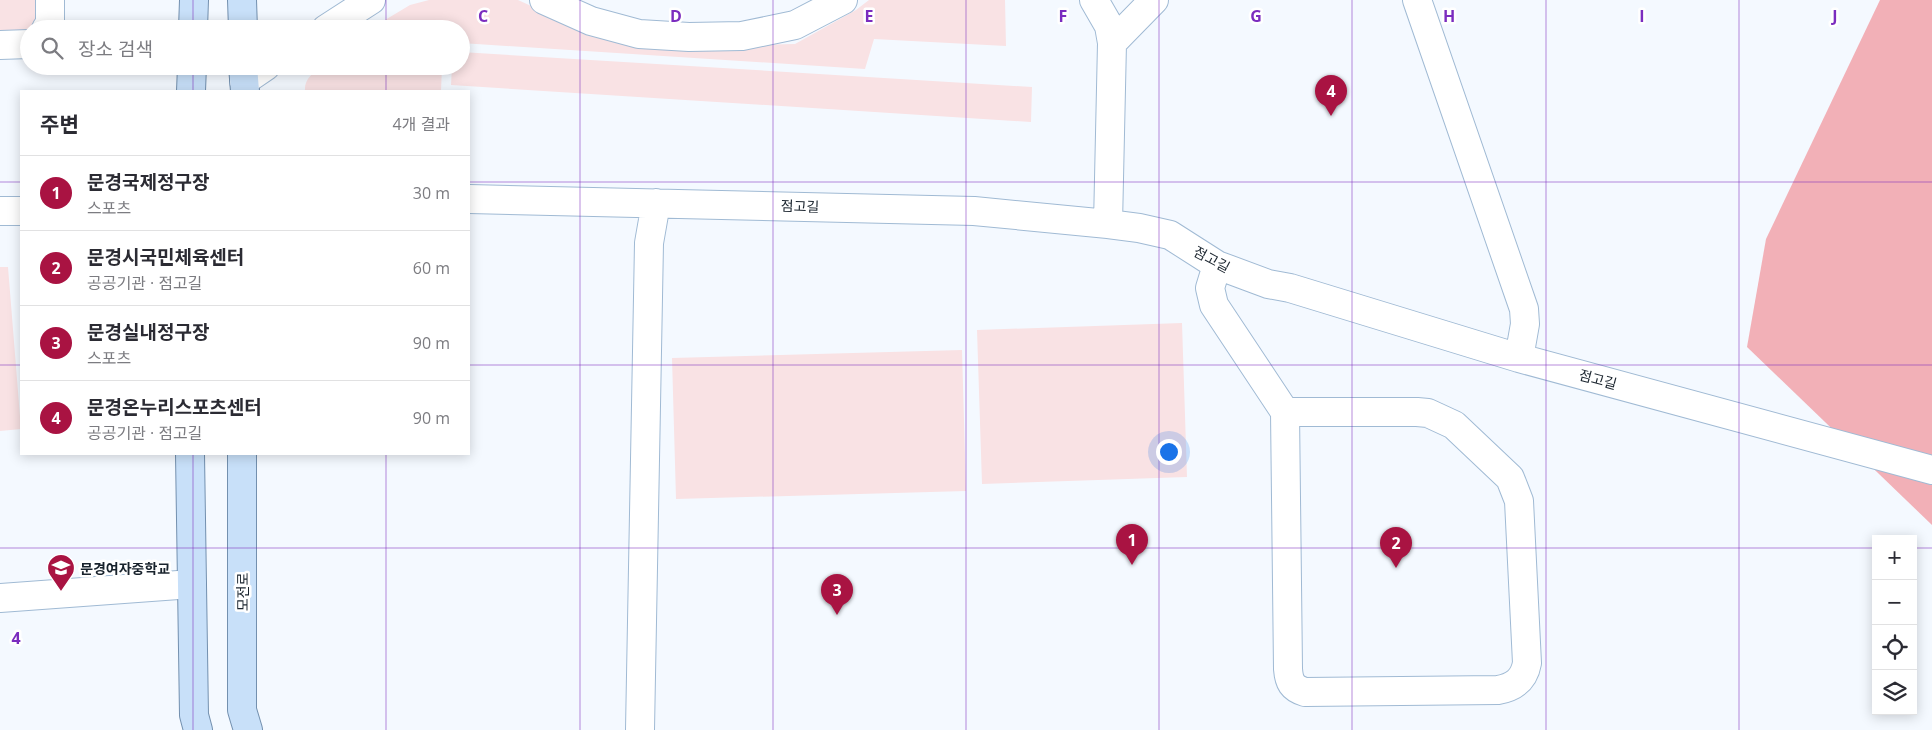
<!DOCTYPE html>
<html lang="ko">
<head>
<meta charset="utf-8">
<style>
	:root { --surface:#fff; --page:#f2f2f3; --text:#2b2b33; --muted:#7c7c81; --line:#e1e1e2; --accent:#a91342 }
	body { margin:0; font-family:"Open Sans","Noto Sans KR",sans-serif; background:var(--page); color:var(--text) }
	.controls { position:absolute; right:15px; bottom:15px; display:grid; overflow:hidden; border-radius:0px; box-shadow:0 2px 12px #0003 }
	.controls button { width:45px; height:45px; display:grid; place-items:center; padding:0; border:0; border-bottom:1px solid var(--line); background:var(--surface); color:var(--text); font:25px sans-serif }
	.you { position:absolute; left:1168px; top:451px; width:18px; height:18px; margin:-12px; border:4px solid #fff; border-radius:50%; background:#1a73e8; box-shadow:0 0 0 8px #1a73e833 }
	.badge { display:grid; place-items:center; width:32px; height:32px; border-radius:50%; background:var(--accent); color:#fff; font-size:16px; font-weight:700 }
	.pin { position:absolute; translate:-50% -41px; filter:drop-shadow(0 1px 2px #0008) }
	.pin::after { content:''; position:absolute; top:26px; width:18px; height:15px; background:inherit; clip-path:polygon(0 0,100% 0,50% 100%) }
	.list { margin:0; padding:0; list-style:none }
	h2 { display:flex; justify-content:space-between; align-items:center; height:65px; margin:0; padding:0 20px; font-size:21px }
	h2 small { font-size:16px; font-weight:400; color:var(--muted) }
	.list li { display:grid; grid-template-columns:32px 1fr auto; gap:15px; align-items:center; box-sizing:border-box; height:75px; padding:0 20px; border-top:1px solid var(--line) }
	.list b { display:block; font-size:19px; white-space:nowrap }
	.list p { margin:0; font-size:16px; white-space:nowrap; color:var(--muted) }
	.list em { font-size:16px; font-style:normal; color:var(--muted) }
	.icon { flex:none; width:28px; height:28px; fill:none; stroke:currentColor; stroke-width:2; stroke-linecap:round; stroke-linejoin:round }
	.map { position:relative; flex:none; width:1932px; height:730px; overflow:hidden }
	.search { position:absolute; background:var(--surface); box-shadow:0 2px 12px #0003; left:20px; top:20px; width:450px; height:55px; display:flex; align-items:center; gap:12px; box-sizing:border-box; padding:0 18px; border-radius:28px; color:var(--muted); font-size:19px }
	.panel { position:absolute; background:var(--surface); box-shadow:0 2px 12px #0003; left:20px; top:90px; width:450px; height:365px; border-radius:0px }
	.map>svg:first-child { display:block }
</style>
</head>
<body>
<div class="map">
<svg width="1932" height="730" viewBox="0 0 1932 730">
	<rect width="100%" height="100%" fill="#f4f9ff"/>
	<!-- green -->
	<path fill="#f9e2e4" d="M 0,0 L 41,0 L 35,29 L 29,29 L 29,36 L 0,37 Z
		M 429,0 L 518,0 L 540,10 L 757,45 L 795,44 L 856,10 L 869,0 L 1005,0 L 1006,46 L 874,39 L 865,69 L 461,43 L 461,29 L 370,29 L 410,5 Z
		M 461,52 L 1032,87 L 1031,122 L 451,85 L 452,66 L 461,66 Z
		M 322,66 L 442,66 L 441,91 L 305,91 C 304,79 313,73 322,66 Z
		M 0,267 L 8,267 L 21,429 L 0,431 Z
		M 1182,323 L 1187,477 L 982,484 L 977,330 Z
		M 962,350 L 966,491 L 676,499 L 672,358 Z"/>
	<!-- forest -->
	<path fill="#f2b0b7" d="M 1880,0 L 1932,0 L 1932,525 L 1747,347 L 1766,239 Z"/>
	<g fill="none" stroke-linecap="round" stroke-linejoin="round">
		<defs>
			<path id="minor" d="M 544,0 L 591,21 L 639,34 L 689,37 L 742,36 L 795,25 L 843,0
				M 1094,0 L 1109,26 L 1112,43 L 1108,224
				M 1417,0 L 1524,309 L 1525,324 L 1519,358
				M 46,29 L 50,23 L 50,0
				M 326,29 L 371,0
				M 1112,43 L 1154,0
				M 0,45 L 29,44
				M 244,81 L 266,66
				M 469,199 L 974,211 L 1108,224 L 1139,228 L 1170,235 L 1217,265 L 1268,284 L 1290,288 L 1519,358 L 1932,470
				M 0,211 L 21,211
				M 1217,265 L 1210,288 L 1214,305 L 1285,412 L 1417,412 L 1428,413 L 1454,425 L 1510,478 L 1519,501 L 1527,663 C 1524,680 1514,687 1498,690 L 1305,692 C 1292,688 1289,682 1288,669 L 1285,412
				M 0,598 L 192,584
				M 640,730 L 649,243 L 656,203"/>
			<path id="major" d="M 242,0 L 243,29
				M 193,29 L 194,0
				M 243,66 L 245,91
				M 191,91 L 192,66
				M 190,454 L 194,715 L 198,730
				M 242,454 L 242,710 L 248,730"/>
		</defs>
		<!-- minor casing -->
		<use href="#minor" stroke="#a0bad4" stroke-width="30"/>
		<!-- major casing -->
		<use href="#major" stroke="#7390af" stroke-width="30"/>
		<!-- minor -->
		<use href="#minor" stroke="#fff" stroke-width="28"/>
		<!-- major -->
		<use href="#major" stroke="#c8e0f9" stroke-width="28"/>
	</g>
	<!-- grid -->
	<path fill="none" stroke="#7b2cbf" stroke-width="1" stroke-opacity="0.55" d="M 193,0 L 193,29M 386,0 L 386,29M 580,0 L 580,730M 773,0 L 773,730M 966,0 L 966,730M 1159,0 L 1159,730M 1352,0 L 1352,730M 1546,0 L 1546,730M 1739,0 L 1739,730M 193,66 L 193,91M 386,66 L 386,91M 0,182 L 21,182M 469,182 L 1932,182M 0,365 L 21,365M 469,365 L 1932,365M 193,454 L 193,730M 386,454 L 386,730M 0,548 L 1876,548M 1913,548 L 1932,548"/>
	<!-- icons -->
	<defs>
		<symbol id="school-pin" viewBox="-11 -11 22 30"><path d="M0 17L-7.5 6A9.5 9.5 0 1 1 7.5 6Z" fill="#a91342" stroke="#fff"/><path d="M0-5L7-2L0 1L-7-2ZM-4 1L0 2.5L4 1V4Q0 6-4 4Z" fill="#fff"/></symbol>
	</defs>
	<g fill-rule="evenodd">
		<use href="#school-pin" x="45" y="552" width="32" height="43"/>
	</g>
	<g text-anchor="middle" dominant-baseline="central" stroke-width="5" stroke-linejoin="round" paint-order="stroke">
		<!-- street labels -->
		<g font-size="14" fill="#18222c" stroke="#fff">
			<text transform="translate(800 206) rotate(2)">점고길</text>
			<text transform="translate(1212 259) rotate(28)">점고길</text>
			<text transform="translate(1598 379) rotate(15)">점고길</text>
			<text transform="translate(242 592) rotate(-90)">모전로</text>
		</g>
		<!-- poi labels -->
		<g font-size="14" font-weight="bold" fill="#18222c" stroke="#fff" text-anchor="start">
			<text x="80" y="568">문경여자중학교</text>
		</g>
	</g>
	<g font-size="16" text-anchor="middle" font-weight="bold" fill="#7b2cbf" stroke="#fff" stroke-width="5" stroke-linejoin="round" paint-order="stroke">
		<text x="483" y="22">C</text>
		<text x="676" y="22">D</text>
		<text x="869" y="22">E</text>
		<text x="1063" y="22">F</text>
		<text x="1256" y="22">G</text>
		<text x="1449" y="22">H</text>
		<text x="1642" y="22">I</text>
		<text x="1835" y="22">J</text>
		<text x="16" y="644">4</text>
	</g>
</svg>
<div class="controls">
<button>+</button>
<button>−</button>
<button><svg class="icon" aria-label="locate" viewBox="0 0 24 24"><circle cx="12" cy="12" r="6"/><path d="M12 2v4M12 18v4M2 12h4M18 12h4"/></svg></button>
<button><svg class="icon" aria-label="layers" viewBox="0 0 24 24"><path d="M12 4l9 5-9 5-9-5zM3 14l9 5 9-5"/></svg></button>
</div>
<div class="you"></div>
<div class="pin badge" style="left:1132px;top:565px">1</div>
<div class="pin badge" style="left:1396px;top:568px">2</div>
<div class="pin badge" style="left:837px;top:615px">3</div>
<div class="pin badge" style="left:1331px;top:116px">4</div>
<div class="search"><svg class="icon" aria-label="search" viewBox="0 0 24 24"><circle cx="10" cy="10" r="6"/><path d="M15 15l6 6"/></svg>장소 검색</div>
<section class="panel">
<h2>주변<small>4개 결과</small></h2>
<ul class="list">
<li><span class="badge">1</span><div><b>문경국제정구장</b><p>스포츠</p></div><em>30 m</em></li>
<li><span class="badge">2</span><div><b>문경시국민체육센터</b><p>공공기관 · 점고길</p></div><em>60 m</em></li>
<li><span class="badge">3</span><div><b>문경실내정구장</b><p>스포츠</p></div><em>90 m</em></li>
<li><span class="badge">4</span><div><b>문경온누리스포츠센터</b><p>공공기관 · 점고길</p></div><em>90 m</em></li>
</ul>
</section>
</div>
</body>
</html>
